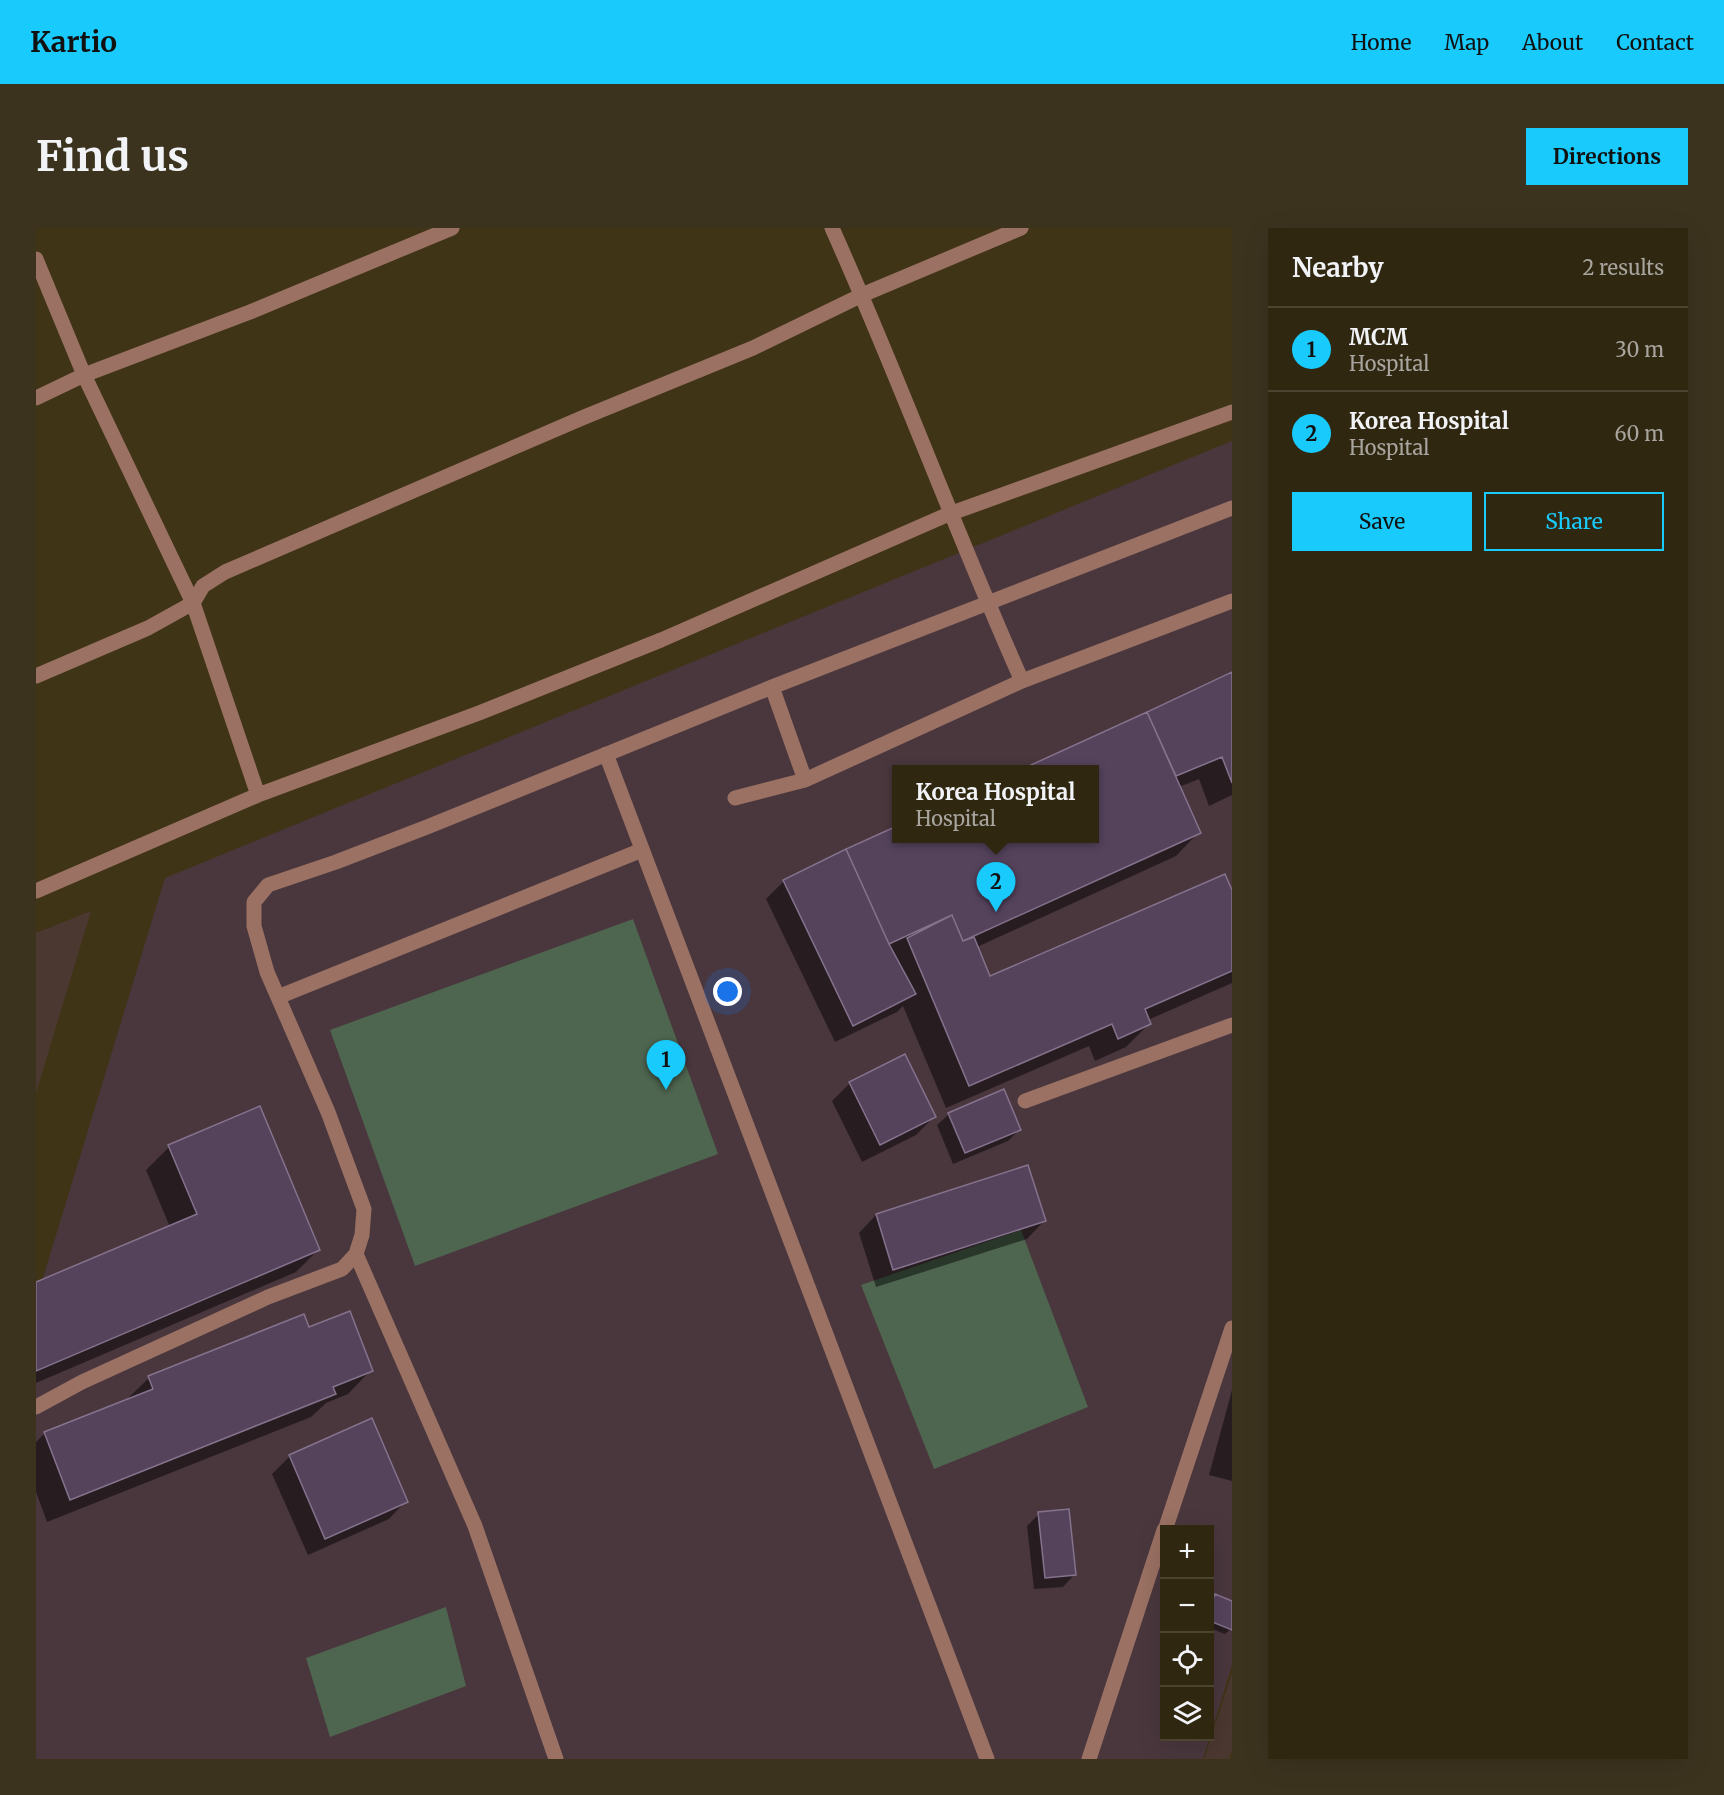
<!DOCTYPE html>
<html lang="en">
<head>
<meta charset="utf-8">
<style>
	:root { --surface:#302711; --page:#3c331f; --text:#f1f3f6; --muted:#a8a59f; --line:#4b4431; --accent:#19cafc }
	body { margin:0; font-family:Merriweather,serif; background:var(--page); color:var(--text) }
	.controls { position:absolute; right:18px; bottom:18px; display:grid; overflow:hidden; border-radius:0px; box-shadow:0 6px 24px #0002 }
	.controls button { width:54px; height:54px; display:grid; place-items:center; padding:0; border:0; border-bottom:2px solid var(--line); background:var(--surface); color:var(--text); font:30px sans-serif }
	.you { position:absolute; left:692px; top:764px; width:21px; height:21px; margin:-15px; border:4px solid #fff; border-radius:50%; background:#1a73e8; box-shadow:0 0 0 9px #1a73e833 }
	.badge { display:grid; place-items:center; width:39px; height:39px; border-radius:50%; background:var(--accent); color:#111; font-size:20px; font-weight:700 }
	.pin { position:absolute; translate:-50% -50px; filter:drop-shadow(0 2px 3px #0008) }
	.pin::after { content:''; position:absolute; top:32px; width:21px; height:18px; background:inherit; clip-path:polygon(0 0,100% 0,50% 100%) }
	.popup { position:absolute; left:856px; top:537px; width:207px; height:78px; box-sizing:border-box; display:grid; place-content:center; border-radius:0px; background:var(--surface); filter:drop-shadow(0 2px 4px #0005); font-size:20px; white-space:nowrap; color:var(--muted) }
	.popup b { font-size:22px; color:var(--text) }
	.popup::after { content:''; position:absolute; left:50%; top:100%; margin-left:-12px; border:12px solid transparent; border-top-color:var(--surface) }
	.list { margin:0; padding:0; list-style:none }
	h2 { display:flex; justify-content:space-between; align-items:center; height:78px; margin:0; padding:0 24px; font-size:26px }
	h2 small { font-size:20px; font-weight:400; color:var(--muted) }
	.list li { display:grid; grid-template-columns:39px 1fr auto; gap:18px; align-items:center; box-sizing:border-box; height:84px; padding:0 24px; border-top:2px solid var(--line) }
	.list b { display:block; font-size:22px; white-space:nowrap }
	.list p { margin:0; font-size:20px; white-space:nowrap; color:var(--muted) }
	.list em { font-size:20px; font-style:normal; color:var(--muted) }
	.actions { display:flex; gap:12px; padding:18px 24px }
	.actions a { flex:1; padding:14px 0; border:2px solid var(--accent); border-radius:0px; text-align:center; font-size:21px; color:var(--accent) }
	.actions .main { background:var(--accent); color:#111 }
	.icon { flex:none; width:33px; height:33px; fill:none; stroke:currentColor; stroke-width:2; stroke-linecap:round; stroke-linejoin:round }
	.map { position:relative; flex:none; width:1196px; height:1531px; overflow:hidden; border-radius:0px }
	header { display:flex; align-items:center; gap:36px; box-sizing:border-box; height:84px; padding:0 30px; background:var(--accent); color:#111 }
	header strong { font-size:28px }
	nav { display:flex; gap:33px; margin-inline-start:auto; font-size:21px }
	.intro { display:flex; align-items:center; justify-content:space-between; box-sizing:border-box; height:144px; padding:0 36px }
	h1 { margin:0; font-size:42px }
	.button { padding:15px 27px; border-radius:0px; background:var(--accent); color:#111; font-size:21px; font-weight:700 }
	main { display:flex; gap:36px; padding:0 36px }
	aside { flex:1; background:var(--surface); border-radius:0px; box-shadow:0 6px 24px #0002 }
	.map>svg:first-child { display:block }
</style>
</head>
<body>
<header>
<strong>Kartio</strong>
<nav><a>Home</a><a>Map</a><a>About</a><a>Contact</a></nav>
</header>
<div class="intro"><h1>Find us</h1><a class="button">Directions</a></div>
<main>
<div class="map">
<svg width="1196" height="1531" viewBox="0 0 1196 1531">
	<rect width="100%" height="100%" fill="#403417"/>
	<!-- education -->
	<path fill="#4b3830" d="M 55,683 L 0,865 L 0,705 Z
		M 1196,1445 L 1196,1522 L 1193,1531 L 1168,1531 Z"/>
	<!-- medical -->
	<path fill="#4a373e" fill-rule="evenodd" d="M 1196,213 L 1196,1437 L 1167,1531 L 0,1531 L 0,1073 L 129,650 ZM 861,542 L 1059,542 L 1059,610 L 861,610 ZM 1128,1302 L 1174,1302 L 1174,1508 L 1128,1508 Z"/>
	<!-- green -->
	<path fill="#4e654f" d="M 597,691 L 682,926 L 379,1038 L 294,802 Z
		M 985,1002 L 1052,1179 L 898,1241 L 825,1057 Z
		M 410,1379 L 430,1458 L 294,1509 L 270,1430 Z"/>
	<!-- shadow -->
	<path fill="#0007" d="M 1196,445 L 1196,567 L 1173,578 L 1163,551 L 1143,559 L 1163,604 L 1140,628 L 941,719 L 954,750 L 1196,666 L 1196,755 L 1112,792 L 1113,796 L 1090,819 L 1059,833 L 1053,818 L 910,880 L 867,778 L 861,784 L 799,814 L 730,671 L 748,653 L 861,599 L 861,610 L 1059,610 L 1059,542 L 986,542 Z
		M 814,855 L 898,889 L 880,907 L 826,934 L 796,873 Z
		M 913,886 L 984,901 L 972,913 L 917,936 L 901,897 Z
		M 133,919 L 283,1021 L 260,1044 L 0,1155 L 0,1056 L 134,999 L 110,942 Z
		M 991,939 L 1008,993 L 991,1011 L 840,1059 L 823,1005 L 840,987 Z
		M 335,1142 L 312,1166 L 290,1175 L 275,1189 L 11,1294 L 0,1264 L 0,1214 L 9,1205 L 89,1173 L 113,1150 Z
		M 1196,1162 L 1196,1253 L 1173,1247 Z
		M 254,1228 L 370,1273 L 353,1291 L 272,1327 L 236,1246 Z
		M 1003,1286 L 1038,1347 L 1027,1359 L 998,1361 L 991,1298 Z
		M 1179,1367 L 1195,1401 L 1189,1406 L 1174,1400 L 1174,1374 Z"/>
	<!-- building -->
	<path fill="#55435c" stroke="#85728d" stroke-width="1.5" d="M 1196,444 L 1196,555 L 1186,529 L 1140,548 L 1111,484 Z
		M 1111,484 L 1165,605 L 927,713 L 916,687 L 853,716 L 810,621 L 861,598 L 861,610 L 1059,610 L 1059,542 L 984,542 Z
		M 810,621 L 853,716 L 880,766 L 817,798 L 747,652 Z
		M 1189,646 L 1196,662 L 1196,743 L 1109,781 L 1115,796 L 1082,811 L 1076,796 L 933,858 L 871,710 L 916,687 L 927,713 L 938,709 L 954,748 Z
		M 869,826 L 900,889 L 844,917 L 813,854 Z
		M 968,861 L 985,902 L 929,925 L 912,885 Z
		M 224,878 L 284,1022 L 0,1143 L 0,1054 L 161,986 L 132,917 Z
		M 992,937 L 1010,993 L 857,1042 L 840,986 Z
		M 314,1083 L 337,1143 L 297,1159 L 300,1166 L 34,1272 L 8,1204 L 117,1161 L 112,1148 L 268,1086 L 273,1099 Z
		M 336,1190 L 372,1274 L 289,1311 L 253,1227 Z
		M 1033,1281 L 1040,1347 L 1009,1350 L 1002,1284 Z
		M 1179,1366 L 1196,1373 L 1196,1402 L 1174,1393 L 1174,1379 Z"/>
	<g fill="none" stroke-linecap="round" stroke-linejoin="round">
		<!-- minor -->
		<path stroke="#9a7163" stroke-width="15" d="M 796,0 C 863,149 919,303 986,453
			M 0,31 L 48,147 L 157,375 L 222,567
			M 0,170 L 48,147 L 214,84 L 416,0
			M 0,448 L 112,400 L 157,375 L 167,358 L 189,344 L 546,190 L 717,120 L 826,67 L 985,0
			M 736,459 L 769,552
			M 570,526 L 951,1531
			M 699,570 L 769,552 L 986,453 L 1196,373
			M 0,663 L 222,567 L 443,485 L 625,412 L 913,286 L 1196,184
			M 242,769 L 606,622
			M 989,873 L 1196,797
			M 320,1026 L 439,1298 L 520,1531
			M 0,1179 L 46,1154 L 232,1069 L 306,1041 L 320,1026 L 326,1007 L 328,981 L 292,884 L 231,744 L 218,698 L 218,674 L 232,657 L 300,634 L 391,599 L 736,459 L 1196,280
			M 1129,1302 L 1196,1100
			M 1053,1531 L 1128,1302"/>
	</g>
</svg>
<div class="controls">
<button>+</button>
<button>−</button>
<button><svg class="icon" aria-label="locate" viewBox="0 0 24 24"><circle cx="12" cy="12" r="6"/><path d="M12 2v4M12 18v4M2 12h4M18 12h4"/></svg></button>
<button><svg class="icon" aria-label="layers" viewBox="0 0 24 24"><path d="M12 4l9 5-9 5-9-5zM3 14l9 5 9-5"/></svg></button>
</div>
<div class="you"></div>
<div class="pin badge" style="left:630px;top:862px">1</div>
<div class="pin badge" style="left:960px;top:684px">2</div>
<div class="popup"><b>Korea Hospital</b>Hospital</div>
</div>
<aside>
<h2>Nearby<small>2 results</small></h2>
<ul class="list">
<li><span class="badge">1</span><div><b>MCM</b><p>Hospital</p></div><em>30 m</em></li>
<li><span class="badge">2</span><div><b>Korea Hospital</b><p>Hospital</p></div><em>60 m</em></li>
</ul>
<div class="actions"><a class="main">Save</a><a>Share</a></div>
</aside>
</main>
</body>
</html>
